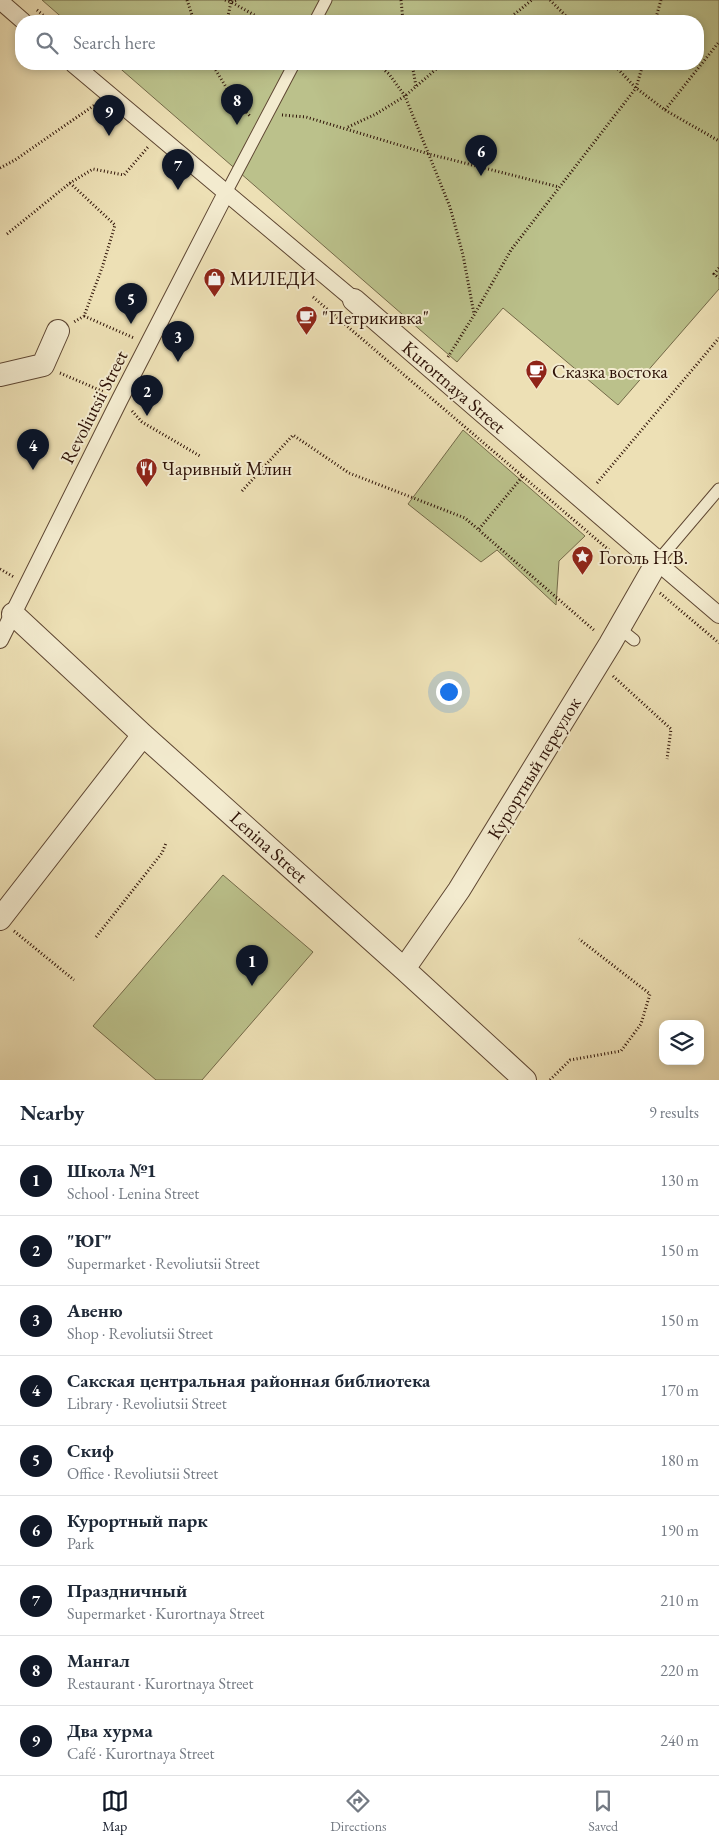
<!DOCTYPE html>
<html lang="en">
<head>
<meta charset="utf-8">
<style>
	:root { --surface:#fff; --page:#f2f2f3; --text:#1f2937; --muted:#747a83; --line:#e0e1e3; --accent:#111827 }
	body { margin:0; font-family:"EB Garamond",serif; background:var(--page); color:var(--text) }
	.controls { position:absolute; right:15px; bottom:15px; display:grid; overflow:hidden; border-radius:10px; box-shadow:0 2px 8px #0003 }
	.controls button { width:45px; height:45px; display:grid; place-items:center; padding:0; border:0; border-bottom:1px solid var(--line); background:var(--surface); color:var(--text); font:25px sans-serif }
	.you { position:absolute; left:448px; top:691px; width:18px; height:18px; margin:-12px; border:4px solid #fff; border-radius:50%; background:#1a73e8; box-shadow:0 0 0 8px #1a73e833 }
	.badge { display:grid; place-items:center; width:32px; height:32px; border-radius:50%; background:var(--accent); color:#fff; font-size:16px; font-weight:700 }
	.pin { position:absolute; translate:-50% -41px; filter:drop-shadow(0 1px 2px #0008) }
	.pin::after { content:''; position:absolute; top:26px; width:18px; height:15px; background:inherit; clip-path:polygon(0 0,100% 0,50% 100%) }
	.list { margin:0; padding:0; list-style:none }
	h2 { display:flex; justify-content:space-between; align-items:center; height:65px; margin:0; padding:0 20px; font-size:21px }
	h2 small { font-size:16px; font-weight:400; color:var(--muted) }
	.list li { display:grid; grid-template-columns:32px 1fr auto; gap:15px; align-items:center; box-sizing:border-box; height:70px; padding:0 20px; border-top:1px solid var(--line) }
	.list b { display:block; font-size:19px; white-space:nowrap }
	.list p { margin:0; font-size:16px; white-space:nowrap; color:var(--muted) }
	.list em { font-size:16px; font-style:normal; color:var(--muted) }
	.icon { flex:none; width:28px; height:28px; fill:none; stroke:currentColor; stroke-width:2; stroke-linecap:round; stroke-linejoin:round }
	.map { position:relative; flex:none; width:719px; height:1080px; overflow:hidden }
	.search { position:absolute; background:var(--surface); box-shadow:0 2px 8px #0003; left:15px; right:15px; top:15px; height:55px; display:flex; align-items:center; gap:12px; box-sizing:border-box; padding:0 18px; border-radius:20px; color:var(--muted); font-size:19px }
	.sheet { height:695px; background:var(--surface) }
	nav { display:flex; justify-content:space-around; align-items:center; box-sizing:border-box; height:70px; border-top:1px solid var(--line); background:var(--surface); font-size:14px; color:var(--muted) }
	nav a { display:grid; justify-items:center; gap:2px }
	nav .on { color:var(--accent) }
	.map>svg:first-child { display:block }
</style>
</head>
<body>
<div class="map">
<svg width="719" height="1080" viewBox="0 0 719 1080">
	<rect width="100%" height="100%" fill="#ede0b5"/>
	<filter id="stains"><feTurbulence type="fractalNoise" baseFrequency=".004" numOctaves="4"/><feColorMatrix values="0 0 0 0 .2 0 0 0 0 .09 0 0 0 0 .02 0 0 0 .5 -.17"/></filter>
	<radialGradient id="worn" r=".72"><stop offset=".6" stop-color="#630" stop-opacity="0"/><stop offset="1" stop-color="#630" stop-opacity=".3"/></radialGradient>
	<!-- green -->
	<path fill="#bbc18b" stroke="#746a49" d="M 42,0 L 719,0 L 719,289 L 618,405 L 503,308 L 457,362 L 115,64 L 698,64 L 698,21 L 66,21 Z
		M 463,430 L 585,536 L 559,561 L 556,605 L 497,550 L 481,562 L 408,504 Z
		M 223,875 L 313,952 L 202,1080 L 156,1080 L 93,1026 Z"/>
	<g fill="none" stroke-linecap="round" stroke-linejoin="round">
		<defs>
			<path id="service" d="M 315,21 L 326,0
				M 226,193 L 294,64
				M 657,562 L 719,489
				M 619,628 L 634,640"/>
			<path id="pedestrian" d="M 0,1 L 23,21
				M 73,64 L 354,300
				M 657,562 L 719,615
				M 0,640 L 120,399 L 226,193"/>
			<path id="minor" d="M 354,300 L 657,562 L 610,644 L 459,890 L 404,969
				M 0,375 L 43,365 L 58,331
				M 13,614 L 143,735 L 404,969 L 525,1080
				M 0,919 L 143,735"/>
		</defs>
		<!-- service casing -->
		<use href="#service" stroke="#5e4632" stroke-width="13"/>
		<!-- pedestrian casing -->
		<use href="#pedestrian" stroke="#5e4632" stroke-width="18"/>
		<!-- minor casing -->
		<use href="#minor" stroke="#5e4632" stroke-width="24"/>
		<!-- path -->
		<path stroke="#2e1207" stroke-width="3" stroke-dasharray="1 2.5" stroke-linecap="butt" d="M 187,0 L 194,21
			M 225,0 L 231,2 L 238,0
			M 230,0 L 231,2 L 265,21
			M 401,0 L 403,21
			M 550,0 L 571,21
			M 37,10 L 50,21
			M 227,21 L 231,2
			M 506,21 L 532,0
			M 655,21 L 661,0
			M 212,64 L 232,97 L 250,116
			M 377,64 L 389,74 L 405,96 L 450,207 L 463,255 L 474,314
			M 412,64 L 416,86
			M 613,64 L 636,88 L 665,110 L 719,42
			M 665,110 L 719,141
			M 282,115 L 306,117 L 429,154 L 559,187
			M 348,127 L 376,114 L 405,96 L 442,64
			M 0,168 L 15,160 L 96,104
			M 70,183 L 115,225 L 102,268 L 84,316 L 74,322
			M 7,234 L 70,183 L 93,169 L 124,175 L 148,147
			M 719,268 L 714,274 L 719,278
			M 313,297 L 610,551
			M 84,316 L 134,338
			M 448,357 L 474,315 L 511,250 L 636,88 L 643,64
			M 60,373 L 104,392
			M 132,411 L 142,422 L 200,456
			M 597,483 L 719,338
			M 242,491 L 293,435 L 349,473 L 465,518 L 595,631
			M 479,529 L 523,476
			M 0,569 L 14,577
			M 660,593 L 719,643
			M 613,676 L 671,729 L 667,759
			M 14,931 L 74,980
			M 96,937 L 162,853 L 166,843
			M 550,1080 L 570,1060 L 621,1051 L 641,1024 L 650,994 L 579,939"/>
		<!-- service -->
		<use href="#service" stroke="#f3ebcf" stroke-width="11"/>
		<!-- pedestrian -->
		<use href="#pedestrian" stroke="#f3ebcf" stroke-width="16"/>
		<!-- minor -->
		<use href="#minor" stroke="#f3ebcf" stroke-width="22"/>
	</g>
	<!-- icons -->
	<defs>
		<symbol id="shop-pin" viewBox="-11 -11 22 30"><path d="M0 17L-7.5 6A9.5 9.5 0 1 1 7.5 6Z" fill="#8f2418" stroke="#f3ebcf"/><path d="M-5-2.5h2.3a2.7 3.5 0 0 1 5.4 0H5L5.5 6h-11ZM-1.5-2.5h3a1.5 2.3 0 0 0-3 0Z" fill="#fff"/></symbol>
		<symbol id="cafe-pin" viewBox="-11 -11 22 30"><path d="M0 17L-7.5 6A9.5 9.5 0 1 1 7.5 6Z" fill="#8f2418" stroke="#f3ebcf"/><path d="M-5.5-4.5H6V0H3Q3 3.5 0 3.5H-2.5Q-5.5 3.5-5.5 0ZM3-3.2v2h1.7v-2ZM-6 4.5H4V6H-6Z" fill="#fff"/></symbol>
		<symbol id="restaurant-pin" viewBox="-11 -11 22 30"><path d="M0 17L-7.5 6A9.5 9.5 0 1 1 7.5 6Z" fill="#8f2418" stroke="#f3ebcf"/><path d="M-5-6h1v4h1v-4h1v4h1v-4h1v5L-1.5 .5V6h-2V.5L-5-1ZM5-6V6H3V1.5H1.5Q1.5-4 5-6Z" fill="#fff"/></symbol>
		<symbol id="sight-pin" viewBox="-11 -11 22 30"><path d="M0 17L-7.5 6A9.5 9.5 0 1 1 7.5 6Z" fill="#8f2418" stroke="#f3ebcf"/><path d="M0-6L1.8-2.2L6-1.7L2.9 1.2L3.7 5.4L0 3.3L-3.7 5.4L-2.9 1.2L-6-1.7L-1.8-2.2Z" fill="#fff"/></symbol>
	</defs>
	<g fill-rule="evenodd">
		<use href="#shop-pin" x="202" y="266" width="25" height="34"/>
		<use href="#cafe-pin" x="294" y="304" width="25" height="34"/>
		<use href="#cafe-pin" x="524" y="358" width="25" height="34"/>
		<use href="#restaurant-pin" x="134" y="456" width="25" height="34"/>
		<use href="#sight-pin" x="570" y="544" width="25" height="34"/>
	</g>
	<g text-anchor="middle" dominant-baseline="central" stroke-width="4" stroke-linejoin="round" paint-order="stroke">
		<!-- poi labels -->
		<g font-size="19" fill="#2e1207" stroke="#f3ebcf" text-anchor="start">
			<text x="230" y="278">МИЛЕДИ</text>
			<text x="322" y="317">"Петрикивка"</text>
			<text x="552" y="371">Сказка востока</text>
			<text x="162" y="468">Чаривный Млин</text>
			<text x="599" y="557">Гоголь Н.В.</text>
		</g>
		<!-- street labels -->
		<g font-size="19" fill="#2e1207" stroke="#f3ebcf">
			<text transform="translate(454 387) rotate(41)">Kurortnaya Street</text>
			<text transform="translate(94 407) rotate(-63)">Revoliutsii Street</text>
			<text transform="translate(534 768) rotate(-59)">Курортный переулок</text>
			<text transform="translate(269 847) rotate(42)">Lenina Street</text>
		</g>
	</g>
	<rect width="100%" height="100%" filter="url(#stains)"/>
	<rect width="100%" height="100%" fill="url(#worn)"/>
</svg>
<div class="controls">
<button><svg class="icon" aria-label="layers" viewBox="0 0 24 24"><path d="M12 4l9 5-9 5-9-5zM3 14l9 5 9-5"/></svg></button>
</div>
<div class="you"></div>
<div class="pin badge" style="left:252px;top:986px">1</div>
<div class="pin badge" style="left:147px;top:416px">2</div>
<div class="pin badge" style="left:178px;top:362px">3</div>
<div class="pin badge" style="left:33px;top:470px">4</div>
<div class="pin badge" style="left:131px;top:324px">5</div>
<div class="pin badge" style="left:481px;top:176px">6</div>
<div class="pin badge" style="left:178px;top:190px">7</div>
<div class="pin badge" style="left:237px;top:125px">8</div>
<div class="pin badge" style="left:109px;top:136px">9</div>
<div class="search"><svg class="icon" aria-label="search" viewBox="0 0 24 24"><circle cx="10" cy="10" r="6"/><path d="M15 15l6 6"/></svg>Search here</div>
</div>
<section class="sheet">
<h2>Nearby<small>9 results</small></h2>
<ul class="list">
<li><span class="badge">1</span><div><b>Школа №1</b><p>School · Lenina Street</p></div><em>130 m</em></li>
<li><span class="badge">2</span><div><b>&quot;ЮГ&quot;</b><p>Supermarket · Revoliutsii Street</p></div><em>150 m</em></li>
<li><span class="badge">3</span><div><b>Авеню</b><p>Shop · Revoliutsii Street</p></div><em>150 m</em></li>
<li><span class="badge">4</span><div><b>Сакская центральная районная библиотека</b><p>Library · Revoliutsii Street</p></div><em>170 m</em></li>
<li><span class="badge">5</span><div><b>Скиф</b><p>Office · Revoliutsii Street</p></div><em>180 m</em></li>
<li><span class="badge">6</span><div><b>Курортный парк</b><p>Park</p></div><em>190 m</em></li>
<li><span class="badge">7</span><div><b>Праздничный</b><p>Supermarket · Kurortnaya Street</p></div><em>210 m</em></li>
<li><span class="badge">8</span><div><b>Мангал</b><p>Restaurant · Kurortnaya Street</p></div><em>220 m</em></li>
<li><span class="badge">9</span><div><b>Два хурма</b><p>Café · Kurortnaya Street</p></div><em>240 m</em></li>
</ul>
</section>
<nav>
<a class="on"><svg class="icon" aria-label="map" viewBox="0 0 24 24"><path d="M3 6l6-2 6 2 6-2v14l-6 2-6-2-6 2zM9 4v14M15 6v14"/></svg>Map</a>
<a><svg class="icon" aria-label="directions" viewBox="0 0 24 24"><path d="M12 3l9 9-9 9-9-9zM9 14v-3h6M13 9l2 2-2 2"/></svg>Directions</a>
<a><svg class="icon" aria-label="saved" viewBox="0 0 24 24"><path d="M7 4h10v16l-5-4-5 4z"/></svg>Saved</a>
</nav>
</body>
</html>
